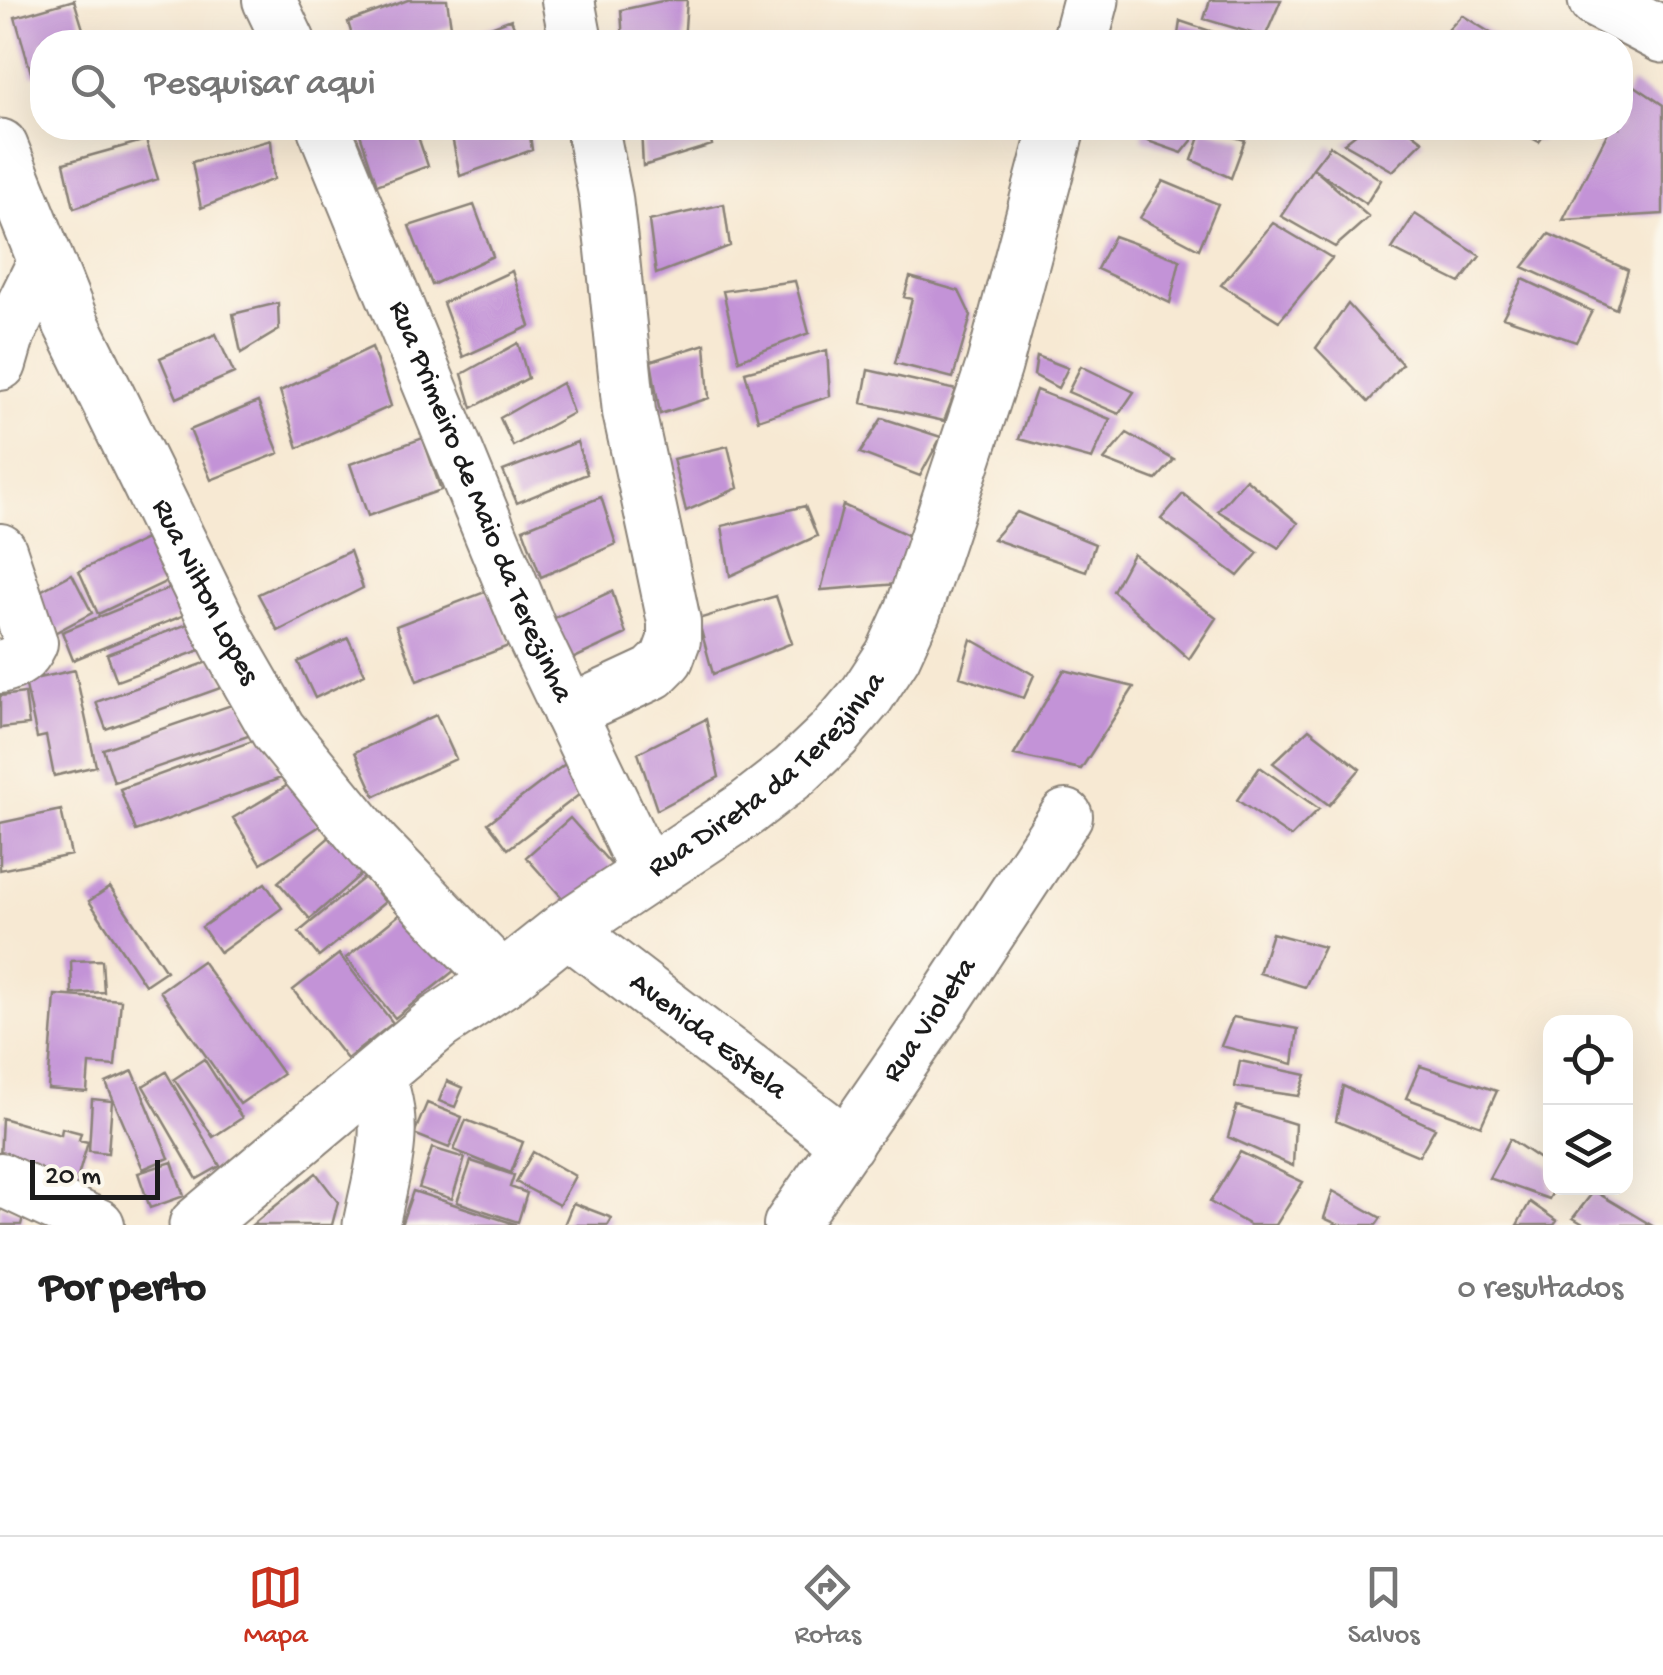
<!DOCTYPE html>
<html lang="pt">
<head>
<meta charset="utf-8">
<style>
	:root { --surface:#fff; --page:#f2f2f2; --text:#222; --muted:#767676; --line:#e0e0e0; --accent:#c8321e }
	body { margin:0; font-family:"Gochi Hand",sans-serif; background:var(--page); color:var(--text) }
	.controls { position:absolute; right:30px; bottom:30px; display:grid; overflow:hidden; border-radius:20px; box-shadow:0 10px 40px #0002 }
	.controls button { width:90px; height:90px; display:grid; place-items:center; padding:0; border:0; border-bottom:2px solid var(--line); background:var(--surface); color:var(--text); font:50px sans-serif }
	.scale { position:absolute; left:30px; bottom:25px; width:130px; box-sizing:border-box; padding-left:10px; border:5px solid #1c1c1c; border-top:0; font-size:28px; line-height:35px; white-space:nowrap; color:#1c1c1c; -webkit-text-stroke:8px #fbf7ec; paint-order:stroke }
	.list { margin:0; padding:0; list-style:none }
	h2 { display:flex; justify-content:space-between; align-items:center; height:130px; margin:0; padding:0 40px; font-size:42px }
	h2 small { font-size:32px; font-weight:400; color:var(--muted) }
	.icon { flex:none; width:55px; height:55px; fill:none; stroke:currentColor; stroke-width:2; stroke-linecap:round; stroke-linejoin:round }
	.map { position:relative; flex:none; width:1663px; height:1225px; overflow:hidden }
	.search { position:absolute; background:var(--surface); box-shadow:0 10px 40px #0002; left:30px; right:30px; top:30px; height:110px; display:flex; align-items:center; gap:25px; box-sizing:border-box; padding:0 35px; border-radius:40px; color:var(--muted); font-size:38px }
	.sheet { height:310px; background:var(--surface) }
	nav { display:flex; justify-content:space-around; align-items:center; box-sizing:border-box; height:140px; border-top:2px solid var(--line); background:var(--surface); font-size:28px; color:var(--muted) }
	nav a { display:grid; justify-items:center; gap:5px }
	nav .on { color:var(--accent) }
	.map>svg:first-child { display:block }
</style>
</head>
<body>
<div class="map">
<svg width="1663" height="1225" viewBox="0 0 1663 1225">
	<rect width="100%" height="100%" fill="#fbf7ec"/>
	<filter id="ink" filterUnits="userSpaceOnUse"><feTurbulence type="fractalNoise" baseFrequency=".01" numOctaves="2"/><feDisplacementMap in="SourceGraphic" scale="20" xChannelSelector="R" yChannelSelector="G"/><feConvolveMatrix kernelMatrix="1 2 1 2 8 2 1 2 1" color-interpolation-filters="sRGB"/></filter>
	<filter id="wash" filterUnits="userSpaceOnUse"><feTurbulence type="fractalNoise" baseFrequency=".0048" numOctaves="4" result="noise"/><feDisplacementMap in="SourceGraphic" scale="40" xChannelSelector="R" yChannelSelector="G"/><feGaussianBlur stdDeviation="2.25" result="paint"/><feColorMatrix in="noise" values="0 0 0 0 0 0 0 0 0 0 0 0 0 0 0 0 0 1.4 0 .05"/><feComposite in="paint" operator="in"/></filter>
	<g filter="url(#wash)">
		<rect width="100%" height="100%" fill="#f7e9d3"/>
		<g id="blocks">
			<!-- building -->
			<path fill="#c393d7" d="M 74,0 L 87,42 L 42,42 L 42,73 L 32,76 L 15,17 Z
				M 408,0 L 447,0 L 451,26 L 404,42 L 354,42 L 348,22 Z
				M 667,0 L 687,0 L 684,42 L 623,42 L 621,10 Z
				M 1210,0 L 1281,0 L 1265,37 L 1204,19 Z
				M 1462,15 L 1505,42 L 1437,42 Z
				M 511,19 L 520,42 L 452,42 Z
				M 1180,21 L 1243,42 L 1177,42 Z
				M 1632,84 L 1663,105 L 1663,214 L 1563,220 L 1610,128 L 1620,128 L 1620,106 Z
				M 374,128 L 415,128 L 428,166 L 377,185 L 359,131 Z
				M 462,128 L 529,128 L 532,150 L 460,176 L 451,132 Z
				M 641,128 L 708,128 L 712,145 L 643,166 Z
				M 1144,128 L 1202,128 L 1182,153 L 1142,139 Z
				M 1203,128 L 1245,140 L 1231,178 L 1192,160 Z
				M 1363,128 L 1406,128 L 1423,141 L 1393,171 L 1344,143 Z
				M 1513,128 L 1549,128 L 1539,142 Z
				M 146,140 L 158,179 L 74,208 L 64,163 Z
				M 271,140 L 274,179 L 201,208 L 192,162 Z
				M 1330,146 L 1381,180 L 1366,204 L 1313,168 L 1369,217 L 1335,247 L 1281,216 L 1313,168 Z
				M 1163,181 L 1218,204 L 1199,249 L 1140,218 Z
				M 724,204 L 730,246 L 656,274 L 649,221 Z
				M 474,205 L 493,256 L 432,285 L 409,226 Z
				M 1415,214 L 1480,256 L 1460,283 L 1392,249 Z
				M 1273,223 L 1332,258 L 1279,321 L 1221,285 Z
				M 1549,234 L 1628,270 L 1616,309 L 1523,267 Z
				M 1114,236 L 1180,260 L 1170,303 L 1097,269 Z
				M 512,271 L 530,326 L 463,357 L 443,303 Z
				M 910,277 L 959,291 L 971,316 L 953,378 L 895,363 L 912,299 L 904,297 Z
				M 1523,279 L 1592,311 L 1576,342 L 1503,317 Z
				M 795,281 L 809,333 L 739,360 L 723,291 Z
				M 278,303 L 279,330 L 241,353 L 233,314 Z
				M 1348,304 L 1402,364 L 1368,402 L 1316,348 Z
				M 216,334 L 234,373 L 177,398 L 160,358 Z
				M 518,343 L 528,378 L 472,408 L 462,374 Z
				M 705,344 L 709,398 L 660,414 L 651,361 Z
				M 372,347 L 391,406 L 298,448 L 280,391 Z
				M 827,350 L 830,396 L 758,420 L 745,372 Z
				M 1037,356 L 1068,368 L 1058,388 L 1034,375 Z
				M 1081,366 L 1134,392 L 1119,414 L 1068,392 Z
				M 868,370 L 956,390 L 944,421 L 862,403 Z
				M 562,383 L 573,413 L 513,446 L 500,418 Z
				M 1036,390 L 1110,419 L 1092,459 L 1019,439 Z
				M 258,402 L 279,453 L 211,480 L 190,430 Z
				M 882,418 L 941,437 L 920,476 L 860,453 Z
				M 1127,433 L 1174,460 L 1156,480 L 1104,460 Z
				M 423,438 L 441,490 L 368,516 L 350,464 Z
				M 577,442 L 587,474 L 517,503 L 503,471 Z
				M 728,446 L 738,488 L 686,511 L 673,459 Z
				M 1246,479 L 1298,523 L 1279,548 L 1218,511 Z
				M 1183,494 L 1258,553 L 1238,576 L 1161,519 Z
				M 601,497 L 616,544 L 541,577 L 523,529 Z
				M 843,505 L 910,536 L 898,584 L 821,590 Z
				M 805,506 L 817,536 L 730,576 L 722,526 Z
				M 1017,512 L 1095,544 L 1086,571 L 993,539 Z
				M 156,534 L 176,577 L 98,614 L 79,571 Z
				M 350,551 L 363,588 L 278,631 L 258,594 Z
				M 1133,554 L 1216,618 L 1189,659 L 1113,591 Z
				M 72,574 L 92,613 L 43,639 L 22,601 Z
				M 175,586 L 187,614 L 73,660 L 62,632 Z
				M 490,590 L 511,645 L 417,681 L 396,626 Z
				M 612,591 L 626,634 L 568,661 L 550,620 Z
				M 776,596 L 792,643 L 713,674 L 698,619 Z
				M 193,622 L 203,649 L 117,681 L 107,654 Z
				M 348,638 L 365,674 L 315,698 L 298,662 Z
				M 971,639 L 1034,675 L 1024,698 L 960,677 Z
				M 216,659 L 226,686 L 106,729 L 96,702 Z
				M 75,670 L 96,766 L 54,776 L 46,736 L 37,738 L 25,681 Z
				M 1064,670 L 1134,687 L 1081,769 L 1014,755 Z
				M 25,693 L 29,725 L 0,728 L 0,696 Z
				M 243,701 L 254,734 L 114,782 L 103,749 Z
				M 436,715 L 456,759 L 375,796 L 355,752 Z
				M 706,719 L 719,777 L 657,810 L 638,753 Z
				M 1309,729 L 1360,769 L 1329,805 L 1273,763 Z
				M 266,736 L 281,778 L 136,831 L 120,789 Z
				M 569,761 L 588,788 L 508,849 L 488,823 Z
				M 1260,767 L 1319,809 L 1291,837 L 1237,800 Z
				M 293,782 L 320,826 L 261,863 L 233,818 Z
				M 61,810 L 71,855 L 0,870 L 0,823 Z
				M 570,818 L 617,871 L 573,910 L 526,857 Z
				M 334,833 L 366,870 L 310,919 L 278,882 Z
				M 365,877 L 385,902 L 319,957 L 299,932 Z
				M 265,883 L 282,908 L 220,953 L 202,927 Z
				M 110,887 L 166,971 L 145,985 L 89,901 Z
				M 411,905 L 460,966 L 395,1018 L 346,958 Z
				M 1272,933 L 1324,947 L 1305,987 L 1259,973 Z
				M 339,954 L 393,1023 L 347,1059 L 293,990 Z
				M 102,960 L 104,992 L 72,994 L 71,961 Z
				M 202,961 L 283,1074 L 240,1104 L 160,991 Z
				M 55,995 L 121,1000 L 115,1066 L 89,1064 L 87,1092 L 48,1089 Z
				M 1233,1017 L 1298,1029 L 1293,1064 L 1221,1046 Z
				M 204,1059 L 242,1118 L 213,1137 L 174,1079 Z
				M 1240,1061 L 1306,1075 L 1299,1096 L 1235,1087 Z
				M 1420,1066 L 1497,1091 L 1481,1126 L 1406,1098 Z
				M 133,1071 L 169,1158 L 143,1169 L 106,1083 Z
				M 166,1072 L 220,1166 L 197,1179 L 143,1086 Z
				M 447,1081 L 463,1088 L 455,1107 L 439,1101 Z
				M 1343,1086 L 1435,1128 L 1419,1156 L 1336,1121 Z
				M 92,1099 L 112,1101 L 108,1153 L 89,1151 Z
				M 427,1103 L 462,1117 L 449,1148 L 414,1134 Z
				M 1237,1106 L 1295,1124 L 1293,1166 L 1228,1137 Z
				M 2,1118 L 61,1135 L 62,1128 L 81,1133 L 79,1140 L 88,1142 L 77,1180 L 0,1159 Z
				M 466,1120 L 523,1142 L 511,1173 L 454,1150 Z
				M 1510,1139 L 1550,1166 L 1550,1188 L 1555,1188 L 1549,1199 L 1489,1178 Z
				M 432,1148 L 465,1158 L 452,1199 L 419,1188 Z
				M 533,1152 L 575,1176 L 559,1205 L 516,1182 Z
				M 1240,1152 L 1303,1182 L 1276,1225 L 1250,1225 L 1210,1202 Z
				M 471,1161 L 514,1175 L 510,1187 L 527,1193 L 518,1222 L 457,1202 Z
				M 172,1162 L 184,1196 L 150,1208 L 138,1173 Z
				M 316,1173 L 338,1202 L 332,1225 L 252,1225 Z
				M 413,1191 L 515,1224 L 515,1225 L 401,1225 Z
				M 1333,1191 L 1381,1218 L 1376,1225 L 1339,1225 L 1324,1218 Z
				M 1594,1191 L 1651,1225 L 1585,1225 L 1573,1218 Z
				M 1530,1202 L 1557,1221 L 1554,1225 L 1517,1225 Z
				M 573,1203 L 612,1218 L 608,1225 L 564,1225 Z
				M 0,1206 L 24,1213 L 21,1225 L 0,1225 Z"/>
		</g>
	</g>
	<g filter="url(#ink)">
		<use href="#blocks" fill-opacity="0" stroke="#8a8278" stroke-width="2.5"/>
		<g fill="none" stroke-linecap="round" stroke-linejoin="round">
			<defs>
				<g id="minor">
					<path d="M 269,0 L 289,42"/>
					<path d="M 568,0 L 576,42"/>
					<path id="s1" d="M 324,128 L 531,632 L 647,874"/>
					<path d="M 0,364 L 9,333 L 45,260"/>
					<path d="M 0,550 L 31,643 C 24,658 16,663 0,667"/>
					<path d="M 569,712 L 653,673 L 667,659 L 674,640 L 674,622 L 662,564 L 629,412 L 612,249 L 606,198 L 592,128"/>
					<path id="s2" d="M 566,929 L 847,1144"/>
					<path d="M 0,1179 L 98,1225"/>
					<path id="s3" d="M 790,1225 L 947,997 L 1066,816"/>
				</g>
				<g id="secondary">
					<path d="M 1596,0 L 1663,35"/>
					<path d="M 1080,42 L 1091,0"/>
					<path id="s4" d="M 0,147 L 71,323 L 228,643 L 278,730 L 373,846 L 502,980"/>
					<path id="s5" d="M 197,1225 L 439,1022 L 502,980 L 566,929 L 746,809 L 795,771 L 834,734 L 867,695 L 893,655 L 913,611 L 994,366 L 1057,128"/>
					<path d="M 371,1225 C 381,1173 399,1126 376,1076"/>
				</g>
			</defs>
			<!-- minor casing -->
			<use href="#minor" stroke="#8a8278" stroke-width="56"/>
			<!-- secondary casing -->
			<use href="#secondary" stroke="#8a8278" stroke-width="59"/>
			<!-- minor -->
			<use href="#minor" stroke="#fff" stroke-width="52"/>
			<!-- secondary -->
			<use href="#secondary" stroke="#fff" stroke-width="55"/>
		</g>
	</g>
	<g text-anchor="middle" dominant-baseline="central" stroke-width="9" stroke-linejoin="round" paint-order="stroke">
		<!-- street labels -->
		<g font-size="30" fill="#1c1c1c" stroke="#fbf7ec">
			<text stroke="none"><textPath href="#s1" startOffset="405">Rua Primeiro de Maio da Terezinha</textPath></text>
			<text stroke="none"><textPath href="#s4" startOffset="490">Rua Nilton Lopes</textPath></text>
			<text stroke="none"><textPath href="#s5" startOffset="728">Rua Direta da Terezinha</textPath></text>
			<text stroke="none"><textPath href="#s3" startOffset="248">Rua Violeta</textPath></text>
			<text stroke="none"><textPath href="#s2" startOffset="178">Avenida Estela</textPath></text>
		</g>
	</g>
</svg>
<div class="controls">
<button><svg class="icon" aria-label="locate" viewBox="0 0 24 24"><circle cx="12" cy="12" r="6"/><path d="M12 2v4M12 18v4M2 12h4M18 12h4"/></svg></button>
<button><svg class="icon" aria-label="layers" viewBox="0 0 24 24"><path d="M12 4l9 5-9 5-9-5zM3 14l9 5 9-5"/></svg></button>
</div>
<div class="scale">20 m</div>
<div class="search"><svg class="icon" aria-label="search" viewBox="0 0 24 24"><circle cx="10" cy="10" r="6"/><path d="M15 15l6 6"/></svg>Pesquisar aqui</div>
</div>
<section class="sheet">
<h2>Por perto<small>0 resultados</small></h2>
<ul class="list">
</ul>
</section>
<nav>
<a class="on"><svg class="icon" aria-label="map" viewBox="0 0 24 24"><path d="M3 6l6-2 6 2 6-2v14l-6 2-6-2-6 2zM9 4v14M15 6v14"/></svg>Mapa</a>
<a><svg class="icon" aria-label="directions" viewBox="0 0 24 24"><path d="M12 3l9 9-9 9-9-9zM9 14v-3h6M13 9l2 2-2 2"/></svg>Rotas</a>
<a><svg class="icon" aria-label="saved" viewBox="0 0 24 24"><path d="M7 4h10v16l-5-4-5 4z"/></svg>Salvos</a>
</nav>
</body>
</html>
